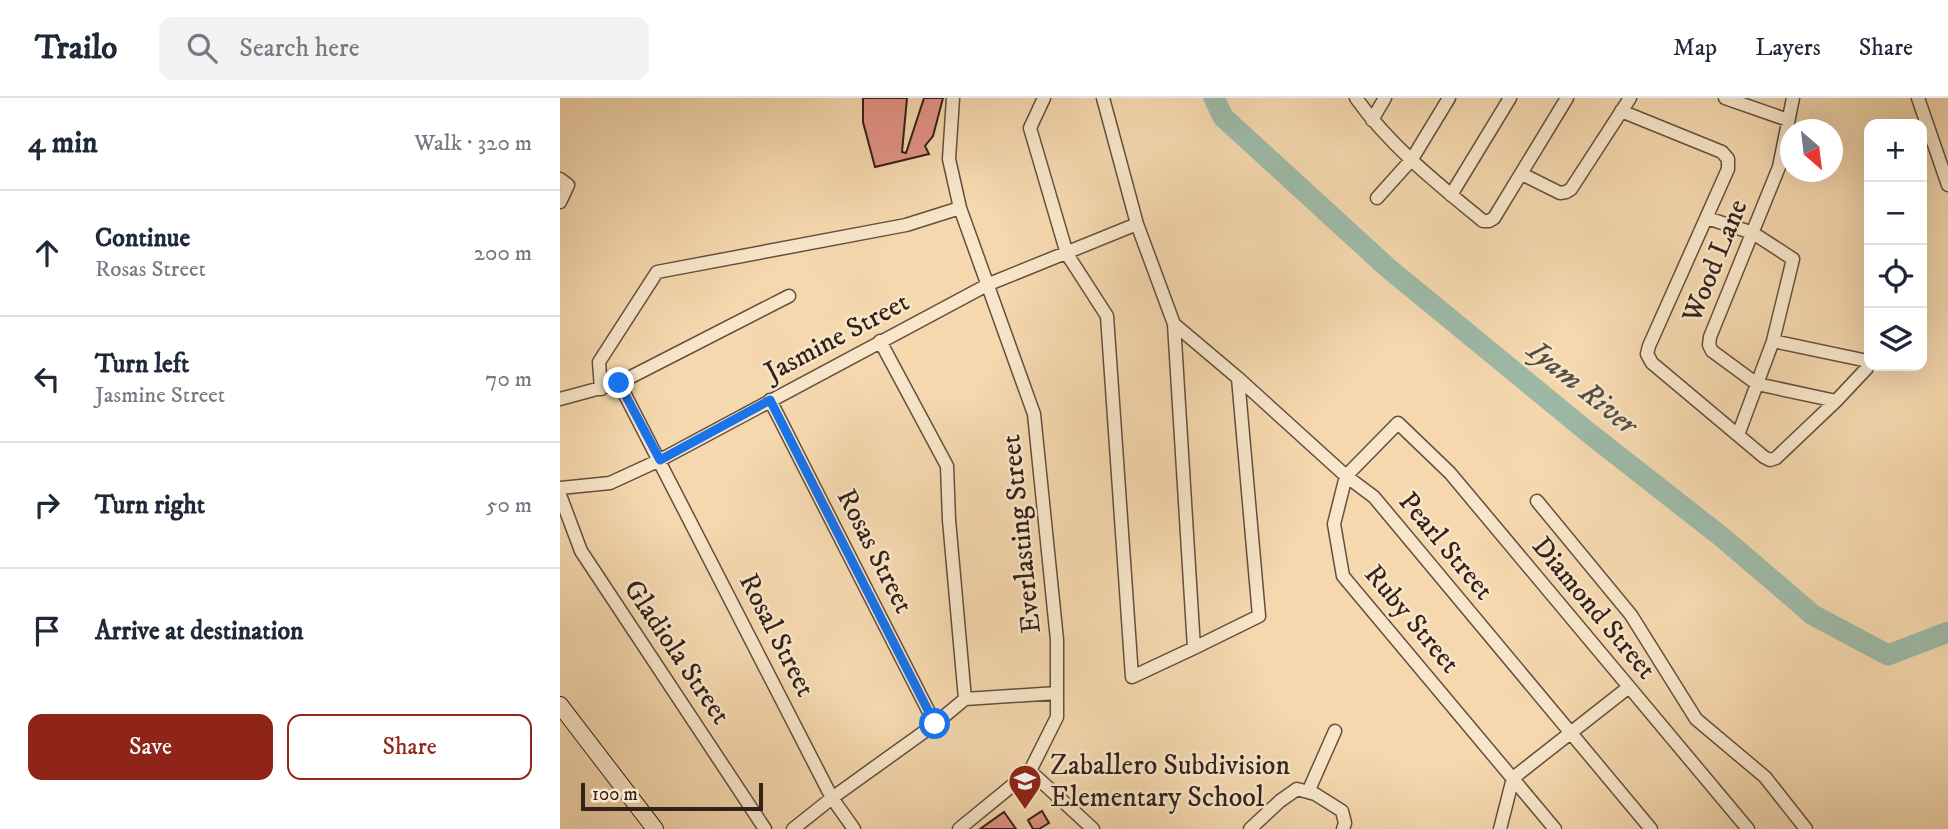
<!DOCTYPE html>
<html lang="en">
<head>
<meta charset="utf-8">
<style>
	:root { --surface:#fff; --page:#f2f2f3; --text:#1f2937; --muted:#747a83; --line:#e0e1e3; --accent:#8f2418 }
	body { margin:0; font-family:"IM FELL DW Pica",serif; background:var(--page); color:var(--text) }
	.controls { position:absolute; right:21px; top:21px; display:grid; overflow:hidden; border-radius:14px; box-shadow:0 7px 28px #0002 }
	.controls button { width:63px; height:63px; display:grid; place-items:center; padding:0; border:0; border-bottom:2px solid var(--line); background:var(--surface); color:var(--text); font:35px sans-serif }
	.compass { position:absolute; left:1220px; top:21px; width:63px; height:63px; border-radius:50%; background:var(--surface); box-shadow:0 7px 28px #0002; rotate:152deg }
	.scale { position:absolute; left:21px; bottom:18px; width:182px; box-sizing:border-box; padding-left:7px; border:4px solid #34211a; border-top:0; font-size:19px; line-height:24px; white-space:nowrap; color:#34211a; -webkit-text-stroke:5px #f8e6ca; paint-order:stroke }
	.stop { position:absolute; width:21px; height:21px; margin:-16px; border:5px solid #1a73e8; border-radius:50%; background:#fff }
	.stop.end { background:#1a73e8; border-color:#fff; box-shadow:0 2px 7px #0008 }
	.list { margin:0; padding:0; list-style:none }
	h2 { display:flex; justify-content:space-between; align-items:center; height:91px; margin:0; padding:0 28px; font-size:30px }
	h2 small { font-size:23px; font-weight:400; color:var(--muted) }
	.list li { display:grid; grid-template-columns:46px 1fr auto; gap:21px; align-items:center; box-sizing:border-box; height:126px; padding:0 28px; border-top:2px solid var(--line) }
	.list b { display:block; font-size:26px; white-space:nowrap }
	.list p { margin:0; font-size:23px; white-space:nowrap; color:var(--muted) }
	.list em { font-size:23px; font-style:normal; color:var(--muted) }
	.actions { display:flex; gap:14px; padding:21px 28px }
	.actions a { flex:1; padding:16px 0; border:2px solid var(--accent); border-radius:14px; text-align:center; font-size:24px; color:var(--accent) }
	.actions .main { background:var(--accent); color:#fff }
	.icon { flex:none; width:38px; height:38px; fill:none; stroke:currentColor; stroke-width:2; stroke-linecap:round; stroke-linejoin:round }
	.map { position:relative; flex:none; width:1388px; height:731px; overflow:hidden }
	header { display:flex; align-items:center; gap:42px; box-sizing:border-box; height:98px; padding:0 35px; background:var(--surface); border-bottom:2px solid var(--line) }
	header strong { font-size:33px }
	nav { display:flex; gap:38px; margin-inline-start:auto; font-size:24px }
	.search { width:490px; height:63px; background:var(--page); display:flex; align-items:center; gap:18px; box-sizing:border-box; padding:0 24px; border-radius:14px; color:var(--muted); font-size:26px }
	main { display:flex }
	aside { flex:1; background:var(--surface) }
	.map>svg:first-child { display:block }
</style>
</head>
<body>
<header>
<strong>Trailo</strong>
<div class="search"><svg class="icon" aria-label="search" viewBox="0 0 24 24"><circle cx="10" cy="10" r="6"/><path d="M15 15l6 6"/></svg>Search here</div>
<nav><a>Map</a><a>Layers</a><a>Share</a></nav>
</header>
<main>
<aside>
<h2>4 min<small>Walk · 320 m</small></h2>
<ul class="list">
<li><svg class="icon" aria-label="ahead" viewBox="0 0 24 24"><path d="M12 20V5M6 11l6-6 6 6"/></svg><div><b>Continue</b><p>Rosas Street</p></div><em>200 m</em></li>
<li><svg class="icon" aria-label="left" viewBox="0 0 24 24"><path d="M17 20v-9H6M10 6l-5 5 5 5"/></svg><div><b>Turn left</b><p>Jasmine Street</p></div><em>70 m</em></li>
<li><svg class="icon" aria-label="right" viewBox="0 0 24 24"><path d="M7 20v-9h11M14 6l5 5-5 5"/></svg><div><b>Turn right</b></div><em>50 m</em></li>
<li><svg class="icon" aria-label="arrive" viewBox="0 0 24 24"><path d="M6 21V4h12l-3 4 3 4H6"/></svg><div><b>Arrive at destination</b></div></li>
</ul>
<div class="actions"><a class="main">Save</a><a>Share</a></div>
</aside>
<div class="map">
<svg width="1388" height="731" viewBox="0 0 1388 731">
	<rect width="100%" height="100%" fill="#f5d8ae"/>
	<filter id="stains"><feTurbulence type="fractalNoise" baseFrequency=".00286" numOctaves="4"/><feColorMatrix values="0 0 0 0 .2 0 0 0 0 .09 0 0 0 0 .02 0 0 0 .5 -.17"/></filter>
	<radialGradient id="worn" r=".72"><stop offset=".6" stop-color="#630" stop-opacity="0"/><stop offset="1" stop-color="#630" stop-opacity=".3"/></radialGradient>
	<g fill="none" stroke-linecap="round" stroke-linejoin="round">
		<!-- river -->
		<path stroke="#9dbaa7" stroke-width="21" d="M 654,0 L 663,19 L 828,170 L 1029,335 L 1163,440 L 1253,517 L 1328,557 L 1388,534"/>
	</g>
	<!-- building -->
	<path fill="#e29385" stroke="#34211a" stroke-width="2" d="M 303,0 L 347,0 L 342,54 L 346,55 L 364,0 L 383,0 L 373,38 L 365,48 L 369,56 L 315,69 L 303,24 Z
		M 482,713 L 489,725 L 479,731 L 473,731 L 468,722 Z
		M 444,714 L 456,731 L 420,731 Z"/>
	<g fill="none" stroke-linecap="round" stroke-linejoin="round">
		<defs>
			<path id="street" d="M 393,0 L 389,61 L 400,110 L 474,316 L 497,542 L 497,619 L 470,673 L 399,731
				M 484,0 L 470,30 L 507,156 L 547,218 L 572,579 L 634,550 L 699,518 L 678,280
				M 543,0 L 577,126 L 614,226 L 634,550
				M 796,0 C 830,48 878,86 923,123 L 929,123 L 934,120 L 1007,0
				M 1165,0 L 1228,22
				M 1233,0 L 1219,69 L 1150,239 L 1149,247 L 1152,253 L 1197,286 L 1276,303
				M 1358,0 L 1388,87
				M 1061,13 L 1162,54 L 1168,61 L 1168,71 L 1089,248 L 1087,256 L 1092,265 L 1204,359 L 1210,362 L 1216,360 L 1276,303 L 1307,270 L 1307,266 L 1303,262 L 1213,243
				M 812,22 L 825,0
				M 962,76 L 1000,95 L 1006,94 L 1011,91 L 1070,0
				M 0,81 L 8,87 L 0,104
				M 891,97 L 950,0
				M 817,100 L 852,61 L 889,0
				M 1147,120 L 1193,135 L 1233,161 L 1213,243 L 1178,337
				M 614,226 L 678,280 L 786,378 L 814,399 L 1091,731
				M 320,243 L 387,368 L 389,422 L 405,601
				M 59,285 L 272,700 L 294,731
				M 41,291 L 39,264 L 97,174 L 346,127 L 400,110
				M 0,301 L 59,285 L 229,198
				M 210,302 L 375,626
				M 0,390 L 50,385 L 100,362 L 429,186 L 577,126
				M 0,397 L 21,453 L 205,731
				M 977,403 L 1071,517 L 1136,621 L 1205,679 L 1246,731
				M 470,673 L 533,731
				M 748,694 L 775,633
				M 233,731 L 272,700 L 375,626 L 405,601 L 497,595
				M 690,731 L 720,703 L 737,691 L 755,696 L 782,713 L 785,725 L 783,731
				M 940,731 L 953,680 L 1069,589
				M 995,731 L 783,478 L 774,426 L 786,378 L 838,325 L 890,375 L 1188,731"/>
			<path id="secondary" d="M 0,607 L 95,731"/>
		</defs>
		<!-- street casing -->
		<use href="#street" stroke="#644f3f" stroke-width="15"/>
		<!-- secondary casing -->
		<use href="#secondary" stroke="#34211a" stroke-width="18"/>
		<!-- street -->
		<use href="#street" stroke="#f8e6ca" stroke-width="12"/>
		<!-- secondary -->
		<use href="#secondary" stroke="#f8e6ca" stroke-width="16"/>
	</g>
	<g fill="none" stroke-linecap="round" stroke-linejoin="round">
		<!-- route -->
		<path stroke="#1a73e8" stroke-width="9" d="M 59,285 L 100,362 L 210,302 L 375,626"/>
	</g>
	<!-- icons -->
	<defs>
		<symbol id="school-pin" viewBox="-11 -11 22 30"><path d="M0 17L-7.5 6A9.5 9.5 0 1 1 7.5 6Z" fill="#8f2418" stroke="#f8e6ca"/><path d="M0-5L7-2L0 1L-7-2ZM-4 1L0 2.5L4 1V4Q0 6-4 4Z" fill="#fff"/></symbol>
	</defs>
	<g fill-rule="evenodd">
		<use href="#school-pin" x="446" y="664" width="38" height="52"/>
	</g>
	<g text-anchor="middle" dominant-baseline="central" stroke-width="5" stroke-linejoin="round" paint-order="stroke">
		<!-- street labels -->
		<g font-size="28" fill="#34211a" stroke="#f8e6ca">
			<text transform="translate(1155 163) rotate(-68)">Wood Lane</text>
			<text transform="translate(277 239) rotate(-28)">Jasmine Street</text>
			<text transform="translate(461 436) rotate(-96)">Everlasting Street</text>
			<text transform="translate(886 448) rotate(50)">Pearl Street</text>
			<text transform="translate(315 453) rotate(63)">Rosas Street</text>
			<text transform="translate(1034 510) rotate(50)">Diamond Street</text>
			<text transform="translate(852 521) rotate(50)">Ruby Street</text>
			<text transform="translate(217 537) rotate(63)">Rosal Street</text>
			<text transform="translate(117 554) rotate(56)">Gladiola Street</text>
		</g>
		<!-- poi labels -->
		<g font-size="28" fill="#34211a" stroke="#f8e6ca" text-anchor="start">
			<text x="490" y="667">Zaballero Subdivision<tspan x="490" dy="32">Elementary School</tspan></text>
		</g>
		<!-- water labels -->
		<g font-size="30" font-style="italic" fill="#544f44" stroke="#f8e6ca">
			<text transform="translate(1022 290) rotate(39)">Iyam River</text>
		</g>
	</g>
	<rect width="100%" height="100%" filter="url(#stains)"/>
	<rect width="100%" height="100%" fill="url(#worn)"/>
</svg>
<div class="controls">
<button>+</button>
<button>−</button>
<button><svg class="icon" aria-label="locate" viewBox="0 0 24 24"><circle cx="12" cy="12" r="6"/><path d="M12 2v4M12 18v4M2 12h4M18 12h4"/></svg></button>
<button><svg class="icon" aria-label="layers" viewBox="0 0 24 24"><path d="M12 4l9 5-9 5-9-5zM3 14l9 5 9-5"/></svg></button>
</div>
<svg class="compass" viewBox="-18 -18 36 36"><path d="M0-13l5 13h-10z" fill="#e53935"/><path d="M0 13l5-13h-10z" fill="#747a83"/></svg>
<div class="scale">100 m</div>
<div class="stop" style="left:375px;top:626px"></div>
<div class="stop end" style="left:59px;top:285px"></div>
</div>
</main>
</body>
</html>
